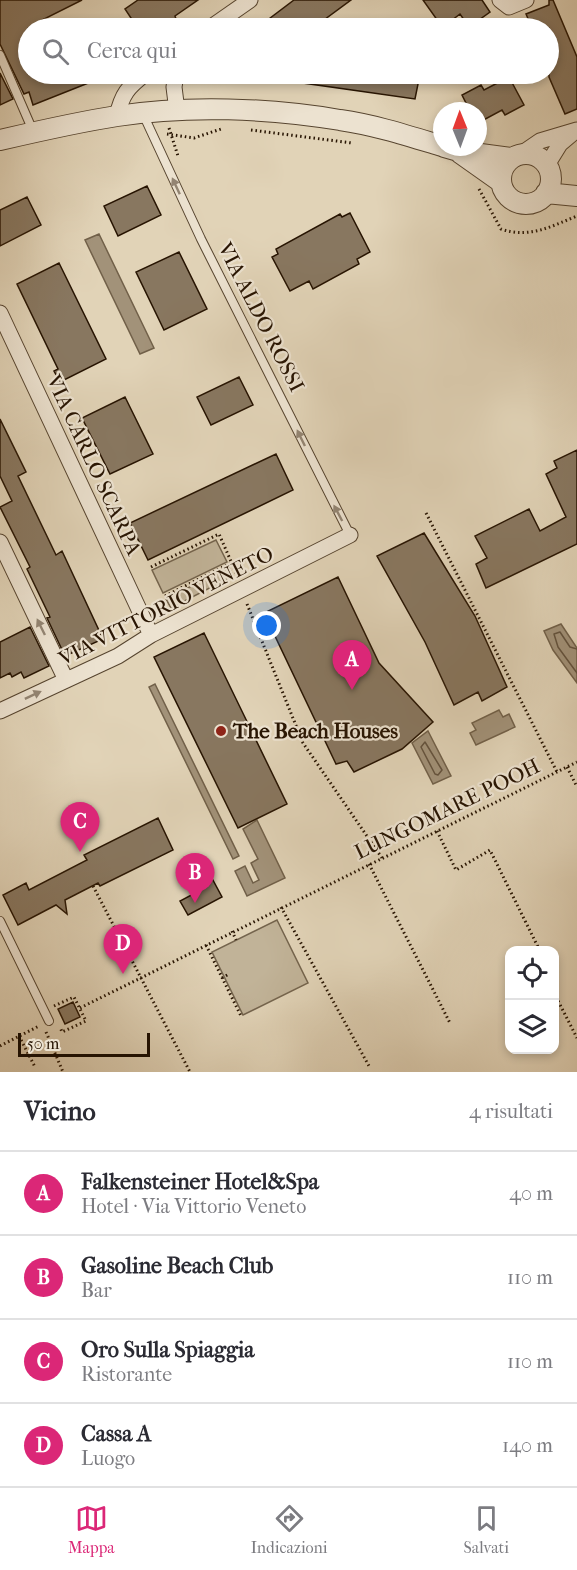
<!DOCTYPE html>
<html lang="it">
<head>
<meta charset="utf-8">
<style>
	:root { --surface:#fff; --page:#f7f7f7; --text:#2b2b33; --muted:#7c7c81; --line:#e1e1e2; --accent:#db2777 }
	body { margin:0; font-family:"IM FELL French Canon",serif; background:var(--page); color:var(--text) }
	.controls { position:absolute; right:18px; bottom:18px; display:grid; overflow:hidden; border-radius:12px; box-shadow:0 3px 9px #0003 }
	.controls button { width:54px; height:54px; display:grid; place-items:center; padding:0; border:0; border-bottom:2px solid var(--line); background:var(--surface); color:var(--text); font:30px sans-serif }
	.compass { position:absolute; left:433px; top:102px; width:54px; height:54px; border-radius:50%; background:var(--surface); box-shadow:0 3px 9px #0003; rotate:359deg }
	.scale { position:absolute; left:18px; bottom:15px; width:132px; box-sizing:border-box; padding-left:6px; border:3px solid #271402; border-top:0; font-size:16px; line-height:21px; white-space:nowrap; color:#271402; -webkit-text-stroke:4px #ece2d0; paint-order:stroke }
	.you { position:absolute; left:267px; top:626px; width:21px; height:21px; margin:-15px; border:4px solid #fff; border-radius:50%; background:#1a73e8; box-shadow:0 0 0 9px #1a73e833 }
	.badge { display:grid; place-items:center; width:39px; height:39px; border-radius:50%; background:var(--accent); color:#fff; font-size:20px; font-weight:700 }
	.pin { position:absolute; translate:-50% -50px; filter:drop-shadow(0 2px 3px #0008) }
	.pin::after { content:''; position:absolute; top:32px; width:21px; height:18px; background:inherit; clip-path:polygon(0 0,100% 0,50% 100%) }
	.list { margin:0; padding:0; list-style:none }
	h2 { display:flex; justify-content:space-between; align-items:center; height:78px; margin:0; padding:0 24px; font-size:26px }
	h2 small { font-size:20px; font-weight:400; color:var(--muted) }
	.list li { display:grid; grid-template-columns:39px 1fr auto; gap:18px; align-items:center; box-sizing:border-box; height:84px; padding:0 24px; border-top:2px solid var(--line) }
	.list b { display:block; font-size:22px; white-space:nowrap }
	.list p { margin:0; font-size:20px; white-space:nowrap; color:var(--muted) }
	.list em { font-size:20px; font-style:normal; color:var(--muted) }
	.icon { flex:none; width:33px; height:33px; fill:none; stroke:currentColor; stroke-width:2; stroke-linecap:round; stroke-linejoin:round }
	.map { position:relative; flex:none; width:577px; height:1072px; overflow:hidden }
	.search { position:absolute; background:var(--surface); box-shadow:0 3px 9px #0003; left:18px; right:18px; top:18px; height:66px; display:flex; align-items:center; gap:15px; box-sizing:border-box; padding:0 21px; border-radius:33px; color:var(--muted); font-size:22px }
	.sheet { height:414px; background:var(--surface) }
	nav { display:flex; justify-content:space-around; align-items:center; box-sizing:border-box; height:84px; border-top:2px solid var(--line); background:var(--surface); font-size:16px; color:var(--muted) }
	nav a { display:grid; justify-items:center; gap:3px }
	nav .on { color:var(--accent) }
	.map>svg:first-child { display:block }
</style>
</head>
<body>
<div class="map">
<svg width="577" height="1072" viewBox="0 0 577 1072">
	<rect width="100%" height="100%" fill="#e1d3b7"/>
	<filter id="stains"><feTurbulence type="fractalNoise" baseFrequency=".00333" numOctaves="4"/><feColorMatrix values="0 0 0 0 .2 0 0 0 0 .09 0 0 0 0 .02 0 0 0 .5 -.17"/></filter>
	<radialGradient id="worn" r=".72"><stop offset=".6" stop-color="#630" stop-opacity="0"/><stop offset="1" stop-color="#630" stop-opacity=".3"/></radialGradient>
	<!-- green -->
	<path fill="#c1b398" stroke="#74644d" stroke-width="1.5" d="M 216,540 L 227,562 L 163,593 L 152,570 Z
		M 229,567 L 233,576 L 171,608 L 166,599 Z
		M 277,920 L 308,983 L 243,1015 L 212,952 Z"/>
	<!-- water -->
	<path fill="#a29279" stroke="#716049" stroke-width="1.5" d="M 99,234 L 154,348 L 140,354 L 85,240 Z
		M 561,624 L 577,648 L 577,683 L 553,650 L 544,631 Z
		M 155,684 L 239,856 L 233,859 L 149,687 Z
		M 499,710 L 503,717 L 509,714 L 515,727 L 476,745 L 470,733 L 476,730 L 472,723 Z
		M 428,731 L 451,776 L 433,784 L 412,743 Z
		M 257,820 L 285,878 L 247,896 L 235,871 L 245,866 L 253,883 L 259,880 L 251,863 L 258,859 L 243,829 Z"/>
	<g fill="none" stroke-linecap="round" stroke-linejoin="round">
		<!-- shore -->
		<path stroke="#64533e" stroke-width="1.5" d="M 577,649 L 570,647 L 560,632 L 554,634 L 558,647 L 577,673
			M 425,742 L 442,770 L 438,775 L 435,774 L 421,747 Z"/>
	</g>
	<!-- building -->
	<path fill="#887760" stroke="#271402" stroke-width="1.5" d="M 0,0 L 82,0 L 42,20 L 46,28 L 28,28 L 28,74 L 111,74 L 33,105 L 29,92 L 24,94 L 0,44 Z
		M 138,0 L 198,0 L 175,16 L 176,19 L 162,28 L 129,28 L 133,21 L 125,9 Z
		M 294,0 L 351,0 L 313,28 L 257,28 Z
		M 423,0 L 482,0 L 490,12 L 469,27 L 460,14 L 447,24 L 444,21 L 440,24 Z
		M 549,0 L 553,0 L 577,57 L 577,109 L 565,114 L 549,77 L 549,28 L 532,28 L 526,14 L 549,5 Z
		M 0,73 L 13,99 L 0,105 Z
		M 296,74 L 420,74 L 415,99 L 296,82 Z
		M 509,77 L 524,105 L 505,115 L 502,110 L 478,123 L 478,111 L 470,111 L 462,95 L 481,85 L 484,90 Z
		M 147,186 L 161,215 L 118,236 L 104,206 Z
		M 27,197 L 41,225 L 0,246 L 0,210 Z
		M 350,213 L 370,252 L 357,259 L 359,264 L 313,289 L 309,281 L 290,291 L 272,257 L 278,254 L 276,249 L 340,214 L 342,217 Z
		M 179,252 L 207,309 L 164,330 L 136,272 Z
		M 59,263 L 106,359 L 60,382 L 54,371 L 58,369 L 17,284 Z
		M 239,377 L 253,405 L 211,425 L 197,397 Z
		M 125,397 L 153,454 L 110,474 L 82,418 Z
		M 0,419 L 26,472 L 18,476 L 56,555 L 62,551 L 103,639 L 65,656 L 47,618 L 50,617 L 27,569 L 30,567 L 0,507 L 12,501 L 0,476 Z
		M 577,450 L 577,544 L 486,588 L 476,564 L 487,558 L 475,536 L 529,509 L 540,531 L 566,517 L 546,474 L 557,468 L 554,461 Z
		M 276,454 L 293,490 L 148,560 L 130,523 Z
		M 424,533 L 475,616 L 507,687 L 482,701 L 478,692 L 454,705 L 425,642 L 377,556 Z
		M 338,577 L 379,663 L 433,722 L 402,749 L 354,772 L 347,761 L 336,764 L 264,613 Z
		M 30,627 L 49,666 L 24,678 L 21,672 L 12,677 L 10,673 L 0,678 L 0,642 Z
		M 204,633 L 287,804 L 238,828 L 154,657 Z
		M 158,818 L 173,850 L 100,886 L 98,883 L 65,900 L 67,914 L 56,905 L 18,925 L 3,895 L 26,883 L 29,890 L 87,860 L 84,855 Z
		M 200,856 L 222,897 L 188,915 L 180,901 L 201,890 L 187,864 Z
		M 73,1002 L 80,1017 L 65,1024 L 58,1009 Z"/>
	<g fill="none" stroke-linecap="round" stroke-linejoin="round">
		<defs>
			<path id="service" d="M 0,55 L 33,131
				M 143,114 L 201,239 L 350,535
				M 0,921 L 49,1021"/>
			<path id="minor" d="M 500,0 L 509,7 L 526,0
				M 210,28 L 250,0
				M 176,74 L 174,87 L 177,111
				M 117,116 C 122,94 128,87 145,74
				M 521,154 L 540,141 L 577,130
				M 547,165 L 560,144 L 573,133
				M 0,313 L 151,635
				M 0,542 L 66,680
				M 0,711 L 118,656 L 151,635 L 350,535"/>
			<path id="tertiary" d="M 0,140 C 39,131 78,122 117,116 C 188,105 269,108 340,120 C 375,125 409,136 442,146
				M 444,147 L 458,151 L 511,158
				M 460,153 L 501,182
				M501 179a25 25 0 1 1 50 0a25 25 0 1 1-50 0Z
				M 546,193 L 577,196"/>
		</defs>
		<!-- service casing -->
		<use href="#service" stroke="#56442f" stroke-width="10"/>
		<!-- minor casing -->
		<use href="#minor" stroke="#56442f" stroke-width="17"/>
		<!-- tertiary casing -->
		<use href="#tertiary" stroke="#56442f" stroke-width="22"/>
		<!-- path -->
		<path stroke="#271402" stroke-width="3" stroke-dasharray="1.5 3" stroke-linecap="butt" d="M 169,128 L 178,156
			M 251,130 L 352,143
			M 167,134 L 194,138 L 221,129
			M 479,189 L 501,229 C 529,239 552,226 577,216
			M 426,513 L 557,772
			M 151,567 L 219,534 L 237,575
			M 165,596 L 231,563
			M 247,604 L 303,743 L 382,858
			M 567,767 L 577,787
			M 437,831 L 456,870 L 490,850 L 540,951
			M 369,864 L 450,1023
			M 93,886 L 190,1072
			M 281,907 L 369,1066
			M 232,931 L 236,940
			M 206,945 L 241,1016
			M 222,978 L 229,974
			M 554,993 L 577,1038
			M 54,1006 L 74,997 L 86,1021 L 62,1032 L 60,1027
			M 80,1008 L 577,762
			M 46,1032 L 63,1072
			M 19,1036 L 35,1067
			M 0,1046 L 39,1026"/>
		<!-- service -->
		<use href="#service" stroke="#ece2d0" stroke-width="8"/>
		<!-- minor -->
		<use href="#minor" stroke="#ece2d0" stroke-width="15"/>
		<!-- tertiary -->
		<use href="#tertiary" stroke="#ece2d0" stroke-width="20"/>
	</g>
	<!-- one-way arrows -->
	<defs><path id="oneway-solid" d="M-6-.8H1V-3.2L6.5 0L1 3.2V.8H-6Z" transform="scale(1.5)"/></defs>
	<g fill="#938573">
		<use href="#oneway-solid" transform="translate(176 186) rotate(-115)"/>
		<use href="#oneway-solid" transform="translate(301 438) rotate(-116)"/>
		<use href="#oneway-solid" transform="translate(338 513) rotate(-118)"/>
		<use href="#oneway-solid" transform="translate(41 627) rotate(-116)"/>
		<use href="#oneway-solid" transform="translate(33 695) rotate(-25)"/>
	</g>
	<!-- markers -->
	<circle fill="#8f2418" stroke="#ece2d0" stroke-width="2" cx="221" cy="731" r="6"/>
	<g text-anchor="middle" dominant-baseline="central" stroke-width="4.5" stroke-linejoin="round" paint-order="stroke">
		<!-- street labels -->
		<g font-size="21" fill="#271402" stroke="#ece2d0">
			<text transform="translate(261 317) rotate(63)">VIA ALDO ROSSI</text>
			<text transform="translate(94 465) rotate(65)">VIA CARLO SCARPA</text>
			<text transform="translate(166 606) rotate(-27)">VIA VITTORIO VENETO</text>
			<text transform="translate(447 809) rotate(-26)">LUNGOMARE POOH</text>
		</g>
		<!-- poi labels -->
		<g font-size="21" font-weight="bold" fill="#271402" stroke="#ece2d0" text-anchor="start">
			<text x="233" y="731">The Beach Houses</text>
		</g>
	</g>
	<rect width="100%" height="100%" filter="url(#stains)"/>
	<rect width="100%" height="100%" fill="url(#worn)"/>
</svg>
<div class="controls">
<button><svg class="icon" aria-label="locate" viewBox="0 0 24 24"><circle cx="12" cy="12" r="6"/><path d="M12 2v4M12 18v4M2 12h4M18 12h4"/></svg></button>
<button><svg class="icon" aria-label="layers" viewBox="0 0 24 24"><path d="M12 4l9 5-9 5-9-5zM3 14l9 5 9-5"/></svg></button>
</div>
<svg class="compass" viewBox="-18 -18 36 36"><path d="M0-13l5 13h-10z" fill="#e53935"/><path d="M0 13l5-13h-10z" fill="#7c7c81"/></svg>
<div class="scale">50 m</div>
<div class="you"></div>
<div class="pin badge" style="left:352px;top:690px">A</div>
<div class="pin badge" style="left:195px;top:903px">B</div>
<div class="pin badge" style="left:80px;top:852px">C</div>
<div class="pin badge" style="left:123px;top:974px">D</div>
<div class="search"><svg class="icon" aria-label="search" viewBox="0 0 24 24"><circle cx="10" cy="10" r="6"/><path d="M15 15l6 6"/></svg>Cerca qui</div>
</div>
<section class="sheet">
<h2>Vicino<small>4 risultati</small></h2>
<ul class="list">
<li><span class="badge">A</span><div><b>Falkensteiner Hotel&amp;Spa</b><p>Hotel · Via Vittorio Veneto</p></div><em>40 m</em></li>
<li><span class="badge">B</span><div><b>Gasoline Beach Club</b><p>Bar</p></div><em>110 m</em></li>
<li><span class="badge">C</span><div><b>Oro Sulla Spiaggia</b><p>Ristorante</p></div><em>110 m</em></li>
<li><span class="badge">D</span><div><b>Cassa A</b><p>Luogo</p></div><em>140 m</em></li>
</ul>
</section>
<nav>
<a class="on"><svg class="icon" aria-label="map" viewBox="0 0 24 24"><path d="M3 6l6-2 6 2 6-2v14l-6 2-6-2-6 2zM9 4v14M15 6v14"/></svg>Mappa</a>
<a><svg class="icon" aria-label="directions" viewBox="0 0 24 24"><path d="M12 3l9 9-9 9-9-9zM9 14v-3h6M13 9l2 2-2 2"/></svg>Indicazioni</a>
<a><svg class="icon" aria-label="saved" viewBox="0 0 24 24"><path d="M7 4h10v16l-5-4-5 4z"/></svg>Salvati</a>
</nav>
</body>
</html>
